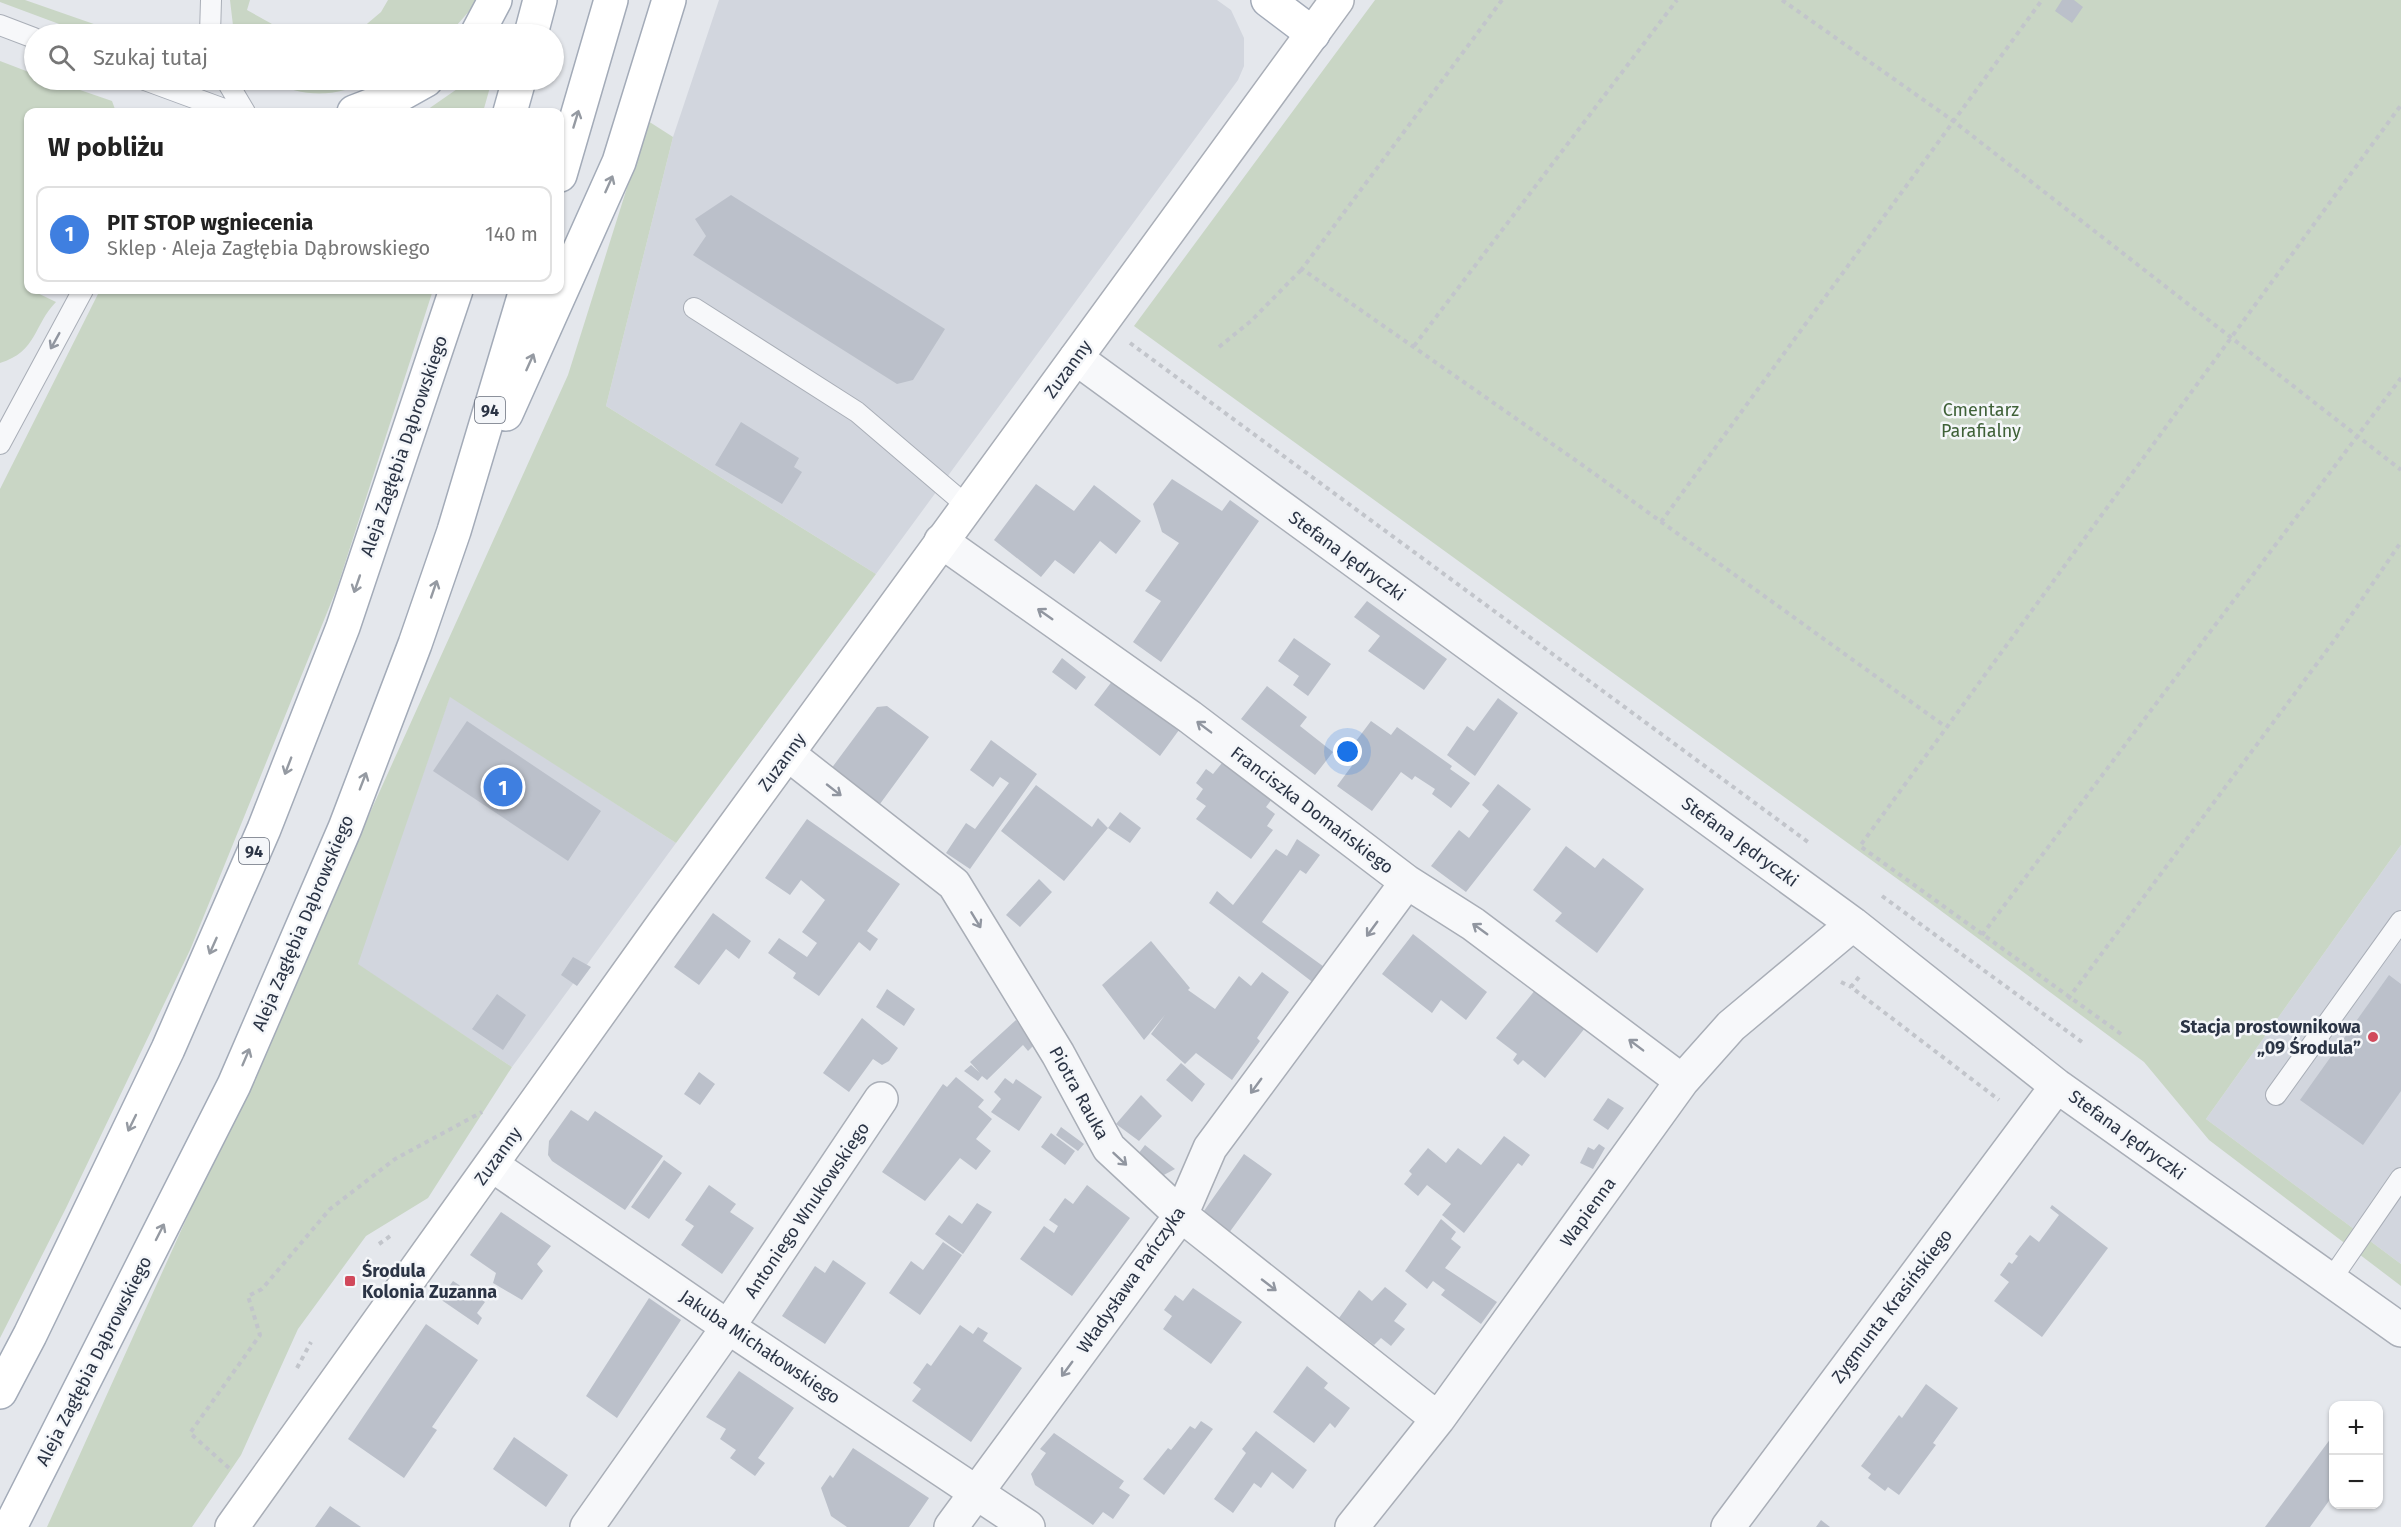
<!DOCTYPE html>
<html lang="pl">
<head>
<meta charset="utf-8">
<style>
	:root { --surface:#fff; --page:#f2f2f2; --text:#222; --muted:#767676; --line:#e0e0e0; --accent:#d1495b }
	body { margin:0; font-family:"Fira Sans",sans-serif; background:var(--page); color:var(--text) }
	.controls { position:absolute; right:18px; bottom:18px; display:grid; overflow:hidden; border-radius:12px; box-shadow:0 2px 4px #0004 }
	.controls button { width:54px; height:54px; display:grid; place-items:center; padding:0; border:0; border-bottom:2px solid var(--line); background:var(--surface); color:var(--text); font:30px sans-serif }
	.you { position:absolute; left:1348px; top:752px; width:21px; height:21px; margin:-15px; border:4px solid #fff; border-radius:50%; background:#1a73e8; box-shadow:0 0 0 9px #1a73e833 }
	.badge { display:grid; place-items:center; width:39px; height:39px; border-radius:50%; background:var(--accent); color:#fff; font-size:20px; font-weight:700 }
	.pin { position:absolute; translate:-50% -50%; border:3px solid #fff; box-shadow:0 2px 6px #0006 }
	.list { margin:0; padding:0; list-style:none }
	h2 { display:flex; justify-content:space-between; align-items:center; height:78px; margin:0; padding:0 24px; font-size:26px }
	h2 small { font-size:20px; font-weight:400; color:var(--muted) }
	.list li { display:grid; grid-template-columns:39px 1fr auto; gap:18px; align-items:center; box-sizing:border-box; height:96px; margin:0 12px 12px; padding:0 12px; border:2px solid var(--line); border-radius:12px }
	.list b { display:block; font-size:22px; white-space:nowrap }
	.list p { margin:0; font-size:20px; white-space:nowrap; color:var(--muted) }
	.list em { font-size:20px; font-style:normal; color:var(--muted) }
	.icon { flex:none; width:33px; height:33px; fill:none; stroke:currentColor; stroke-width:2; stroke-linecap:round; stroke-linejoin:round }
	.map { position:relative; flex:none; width:2401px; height:1527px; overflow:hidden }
	.search { position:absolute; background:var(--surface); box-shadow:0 2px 4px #0004; left:24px; top:24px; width:540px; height:66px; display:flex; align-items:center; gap:15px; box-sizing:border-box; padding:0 21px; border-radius:33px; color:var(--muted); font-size:22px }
	.panel { position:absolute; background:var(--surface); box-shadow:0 2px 4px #0004; left:24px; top:108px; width:540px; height:186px; border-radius:12px }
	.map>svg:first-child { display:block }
</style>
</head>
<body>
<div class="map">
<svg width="2401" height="1527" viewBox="0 0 2401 1527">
	<rect width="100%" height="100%" fill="#e4e7ec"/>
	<!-- built -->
	<path fill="#d2d6de" d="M 719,0 L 1217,0 L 1231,10 L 1244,38 L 1244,66 L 1238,80 L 876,574 L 606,406 L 673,137 Z
		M 450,696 L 676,843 L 512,1067 L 357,964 Z
		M 2401,845 L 2401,1264 L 2206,1119 Z"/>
	<!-- green -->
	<path fill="#c9d6c5" d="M 0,0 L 25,0 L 111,30 L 110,34 L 86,34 L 0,2 Z
		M 230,0 L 250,0 L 247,10 L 290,34 L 234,34 Z
		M 388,0 L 479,0 L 449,34 L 355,34 L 381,12 Z
		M 1375,0 L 2401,0 L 2401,845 L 2206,1119 L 2401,1264 L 2401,1286 L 2209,1140 L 2144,1062 L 1921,896 L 1134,326 Z
		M 0,61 L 34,74 L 34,80 L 51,80 L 112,101 L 116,112 L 28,112 L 28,279 L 25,287 L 56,302 C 34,324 37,352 0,363 Z
		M 265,80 L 376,80 C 331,97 310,99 265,80 Z
		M 470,80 L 492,80 L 483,112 L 424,112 Z
		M 648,121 L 673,137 L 606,406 L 876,574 L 676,843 L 450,697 L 358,964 L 512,1067 L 428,1198 L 366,1236 L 298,1329 L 241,1455 L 192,1527 L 47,1527 L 568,375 Z
		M 100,290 L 433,290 L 337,588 L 190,950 L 66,1208 L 0,1338 L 0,489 Z"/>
	<!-- building -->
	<path fill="#bbc0ca" d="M 2062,0 L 2074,0 L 2083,7 L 2072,23 L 2055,11 Z
		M 731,195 L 945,329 L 913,380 L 897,384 L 693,255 L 706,236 L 695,219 Z
		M 741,422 L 799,458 L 794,467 L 802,472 L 782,504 L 715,465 Z
		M 1172,479 L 1222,511 L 1230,500 L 1259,521 L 1161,662 L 1133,642 L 1161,601 L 1145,591 L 1179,543 L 1162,532 L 1153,504 Z
		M 1036,484 L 1074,511 L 1094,485 L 1141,521 L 1116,554 L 1100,541 L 1074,574 L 1055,560 L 1041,577 L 994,540 Z
		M 1367,601 L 1447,659 L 1424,690 L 1368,651 L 1380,636 L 1354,617 Z
		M 1294,638 L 1331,664 L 1308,696 L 1293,685 L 1299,676 L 1278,661 Z
		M 1062,658 L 1086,677 L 1076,690 L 1052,672 Z
		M 1113,680 L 1179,730 L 1160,756 L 1094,705 Z
		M 1267,686 L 1307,717 L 1300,726 L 1333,752 L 1315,775 L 1241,719 Z
		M 1498,698 L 1518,713 L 1475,776 L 1447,755 L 1467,726 L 1474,731 Z
		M 887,706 L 929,737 L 877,808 L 828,773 L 877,707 Z
		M 467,721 L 601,811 L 568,861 L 433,771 Z
		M 1371,721 L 1391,735 L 1397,727 L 1452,766 L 1450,769 L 1470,783 L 1451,808 L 1432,794 L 1435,789 L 1415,776 L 1412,780 L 1401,772 L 1372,811 L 1337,786 L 1362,752 L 1353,745 Z
		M 991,740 L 1037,774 L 970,869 L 946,853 L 966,823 L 975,829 L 1009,783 L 1000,777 L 993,787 L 970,770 Z
		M 1222,763 L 1272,799 L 1266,807 L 1275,814 L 1267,826 L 1273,830 L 1251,859 L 1196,819 L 1206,806 L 1196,799 L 1203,789 L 1196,783 L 1206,769 L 1213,774 Z
		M 1498,784 L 1531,809 L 1466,892 L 1431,866 L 1459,830 L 1469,838 L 1489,811 L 1482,805 Z
		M 1036,785 L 1092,827 L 1098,818 L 1108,828 L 1064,881 L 1001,831 Z
		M 1120,812 L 1141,828 L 1130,843 L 1108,828 Z
		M 807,819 L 900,884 L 867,931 L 878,939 L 870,951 L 859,942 L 819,996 L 793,978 L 796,973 L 768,953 L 779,938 L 807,957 L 817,943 L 802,932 L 825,900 L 801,880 L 790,895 L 765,878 Z
		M 1297,839 L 1320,855 L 1306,874 L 1300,870 L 1262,922 L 1327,969 L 1315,984 L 1209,903 L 1217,891 L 1233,905 L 1276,849 L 1287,856 Z
		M 1566,846 L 1595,868 L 1603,858 L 1644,889 L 1597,953 L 1555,921 L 1562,913 L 1533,890 Z
		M 1039,879 L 1052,892 L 1020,927 L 1006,915 Z
		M 713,913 L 751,941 L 739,959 L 726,949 L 699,985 L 674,967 Z
		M 1413,934 L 1487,992 L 1466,1020 L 1441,1000 L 1432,1013 L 1382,974 Z
		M 1151,941 L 1190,988 L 1188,990 L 1215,1009 L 1239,976 L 1251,986 L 1262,972 L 1289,992 L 1257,1038 L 1260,1041 L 1232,1080 L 1196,1053 L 1185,1064 L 1151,1034 L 1165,1015 L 1144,1040 L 1102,985 Z
		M 573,957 L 591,967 L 577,986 L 561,975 Z
		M 2389,975 L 2401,984 L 2401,1091 L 2363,1145 L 2300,1100 Z
		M 887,989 L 915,1009 L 904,1026 L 876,1007 Z
		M 1536,989 L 1585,1028 L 1545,1078 L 1523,1060 L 1518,1065 L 1513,1060 L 1517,1054 L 1496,1038 Z
		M 497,994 L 526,1015 L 503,1050 L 472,1029 Z
		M 862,1018 L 898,1048 L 889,1061 L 882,1065 L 873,1059 L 849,1092 L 823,1073 Z
		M 1016,1020 L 1034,1045 L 1028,1051 L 1023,1045 L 987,1080 L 982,1076 L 978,1081 L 964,1071 L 971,1065 L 980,1073 L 970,1062 Z
		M 1181,1063 L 1205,1084 L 1192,1102 L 1166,1080 Z
		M 699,1072 L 715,1084 L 700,1105 L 684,1094 Z
		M 956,1077 L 984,1100 L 978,1107 L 992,1119 L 976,1139 L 991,1151 L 976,1170 L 960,1158 L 925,1201 L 882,1172 L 943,1084 L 947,1087 Z
		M 1005,1078 L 1013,1084 L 1016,1079 L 1042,1097 L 1019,1131 L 991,1112 L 1001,1099 L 994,1092 Z
		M 1141,1095 L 1162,1116 L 1139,1141 L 1116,1124 Z
		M 1608,1098 L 1624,1108 L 1608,1130 L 1593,1120 Z
		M 571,1110 L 588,1121 L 595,1111 L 663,1156 L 625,1210 L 552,1161 L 548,1155 L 549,1141 Z
		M 1061,1127 L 1084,1144 L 1078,1151 L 1056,1135 Z
		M 1051,1133 L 1075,1151 L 1065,1165 L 1041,1147 Z
		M 1504,1136 L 1530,1155 L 1522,1166 L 1518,1163 L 1464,1233 L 1442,1215 L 1451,1204 L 1427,1185 L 1418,1196 L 1404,1184 L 1412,1174 L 1409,1171 L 1428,1148 L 1446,1163 L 1458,1148 L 1481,1165 Z
		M 1599,1144 L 1605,1148 L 1593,1169 L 1580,1163 L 1588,1147 L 1594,1150 Z
		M 1145,1145 L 1175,1169 L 1160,1177 L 1135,1158 Z
		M 1244,1154 L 1272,1174 L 1226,1237 L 1199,1218 Z
		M 664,1160 L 682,1173 L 649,1219 L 631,1207 Z
		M 709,1185 L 736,1204 L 730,1212 L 754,1228 L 722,1274 L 681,1245 L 694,1226 L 685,1220 Z
		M 1087,1185 L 1130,1218 L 1072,1296 L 1020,1259 L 1044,1226 L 1054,1233 L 1058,1226 L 1049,1220 L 1065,1198 L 1073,1204 Z
		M 977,1203 L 992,1212 L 963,1254 L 935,1234 L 949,1215 L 962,1224 Z
		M 2052,1205 L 2108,1248 L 2042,1337 L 1994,1301 L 2009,1282 L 2000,1275 L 2009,1262 L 2012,1264 L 2018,1256 L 2015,1254 L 2030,1235 L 2039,1242 L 2059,1215 L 2050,1208 Z
		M 501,1212 L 551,1246 L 537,1264 L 543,1271 L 522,1300 L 493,1283 L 496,1273 L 470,1255 Z
		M 1441,1219 L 1456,1232 L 1451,1239 L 1461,1247 L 1445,1268 L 1497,1302 L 1481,1324 L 1441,1295 L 1445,1290 L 1433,1281 L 1427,1289 L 1405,1271 Z
		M 943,1242 L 962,1255 L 920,1315 L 889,1293 L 911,1261 L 923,1270 Z
		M 833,1260 L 866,1283 L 825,1344 L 782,1316 L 815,1266 L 825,1273 Z
		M 453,1281 L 485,1302 L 477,1313 L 482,1318 L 478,1325 L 440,1299 Z
		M 1385,1287 L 1407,1304 L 1394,1321 L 1405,1329 L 1391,1346 L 1381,1338 L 1374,1345 L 1339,1318 L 1359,1290 L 1372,1301 Z
		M 1193,1288 L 1242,1322 L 1211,1364 L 1163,1329 L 1172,1316 L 1164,1310 L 1175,1295 L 1183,1301 Z
		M 649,1298 L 681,1320 L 617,1418 L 586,1396 Z
		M 426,1324 L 478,1360 L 432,1427 L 437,1430 L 404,1478 L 348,1439 Z
		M 960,1325 L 973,1334 L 978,1327 L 988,1333 L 983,1341 L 1022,1368 L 971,1442 L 912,1401 L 921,1389 L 913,1383 L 927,1363 L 931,1366 Z
		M 1307,1366 L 1328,1383 L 1324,1388 L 1350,1408 L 1335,1428 L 1330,1423 L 1314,1443 L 1273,1412 Z
		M 739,1371 L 794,1408 L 758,1458 L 765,1463 L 755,1476 L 730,1458 L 736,1450 L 720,1439 L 726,1429 L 706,1417 Z
		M 1926,1384 L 1958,1408 L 1933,1443 L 1936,1445 L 1899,1495 L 1888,1487 L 1885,1491 L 1868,1478 L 1871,1474 L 1861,1466 L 1899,1415 L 1902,1418 Z
		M 1201,1421 L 1213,1429 L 1164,1495 L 1143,1479 L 1168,1448 L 1171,1450 L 1190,1426 L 1195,1429 Z
		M 1256,1431 L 1307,1470 L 1293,1489 L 1272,1472 L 1261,1488 L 1254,1483 L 1233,1513 L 1214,1499 L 1246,1453 L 1242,1449 Z
		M 1054,1433 L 1124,1481 L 1119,1488 L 1130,1495 L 1113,1519 L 1103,1512 L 1093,1525 L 1035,1485 L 1031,1474 L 1046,1453 L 1040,1449 Z
		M 2334,1434 L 2334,1494 L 2310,1527 L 2265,1527 Z
		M 514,1437 L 568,1475 L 546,1507 L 493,1469 Z
		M 853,1448 L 929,1498 L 909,1527 L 847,1527 L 831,1516 L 821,1488 L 830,1475 L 833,1478 Z
		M 330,1506 L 361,1527 L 315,1527 Z
		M 1821,1520 L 1830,1527 L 1816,1527 Z"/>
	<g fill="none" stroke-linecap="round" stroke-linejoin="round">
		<defs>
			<path id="lane" d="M 0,25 L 34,38
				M 210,34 L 211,0
				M 145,80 L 232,112
				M 226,80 L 245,112
				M 694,308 L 857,412 L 966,505
				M 0,444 L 83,290
				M 2276,1095 L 2401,921
				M 2330,1281 L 2401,1178"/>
			<path id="street" d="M 1076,358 L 1853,924 L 2057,1086 L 2401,1330
				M 941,541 L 1190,717 L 1407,882 L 1473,924 L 1682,1081
				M 788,754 L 954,884 L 1058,1054 L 1109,1148 L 1181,1215 L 1438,1419
				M 492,1165 L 728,1327 L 1028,1527
				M 587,1527 L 728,1327 L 881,1099
				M 951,1527 L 1181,1215 L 1210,1148 L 1407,882
				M 1352,1527 L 1438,1419 L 1682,1081 L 1731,1026 L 1853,924
				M 1728,1527 L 2057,1086"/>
			<path id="secondary" d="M 232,1527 L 663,924 L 1337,0"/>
			<path id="primary" d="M 1268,0 L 1313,34
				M 477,34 L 495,0
				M 531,34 L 540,0
				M 354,112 L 401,94 L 426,80
				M 510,112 L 519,80
				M 560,175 L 611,0
				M 506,414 L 619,162 L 669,0
				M 0,1392 L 30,1335 L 168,1049 L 264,829 L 343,627 L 456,290
				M 10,1527 L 234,1085 L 345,828 L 415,644 L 454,531 L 526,290"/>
		</defs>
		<!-- lane casing -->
		<use href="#lane" stroke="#a9aeb7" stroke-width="22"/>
		<!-- street casing -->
		<use href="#street" stroke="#a9aeb7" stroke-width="36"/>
		<!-- secondary casing -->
		<use href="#secondary" stroke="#a9aeb7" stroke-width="36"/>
		<!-- primary casing -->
		<use href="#primary" stroke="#a3abb8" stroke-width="36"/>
		<!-- path -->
		<path stroke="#c2c5cb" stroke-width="4" stroke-dasharray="4.5 4.5" stroke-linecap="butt" d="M 1502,0 L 1302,269 L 1581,464 L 1946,727
			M 1782,0 L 1952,120 L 2401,470
			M 1130,343 L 1808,842
			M 1414,346 L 1677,0
			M 1219,347 L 1251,321 L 1302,269
			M 1661,522 L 2042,0
			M 1882,896 L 2082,1042
			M 1982,935 L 2401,378
			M 1859,977 L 1851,987 L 1999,1100
			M 1841,982 L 1851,987
			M 2068,999 L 2333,642 L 2401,542
			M 2121,1034 L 1860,846 L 2401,105
			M 379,1244 L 393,1234
			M 297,1368 L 311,1342
			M 229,1468 L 190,1433 L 260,1335 L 248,1296 L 262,1289 L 330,1209 L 395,1159 L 482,1112"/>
		<!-- lane -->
		<use href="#lane" stroke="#f7f8fa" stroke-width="20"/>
		<!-- street -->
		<use href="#street" stroke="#f7f8fa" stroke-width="33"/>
		<!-- secondary -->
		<use href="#secondary" stroke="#fff" stroke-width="33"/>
		<!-- primary -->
		<use href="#primary" stroke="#fff" stroke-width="33"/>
	</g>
	<!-- one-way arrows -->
	<defs><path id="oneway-shaft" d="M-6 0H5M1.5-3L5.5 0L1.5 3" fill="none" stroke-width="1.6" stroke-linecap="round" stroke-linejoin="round" transform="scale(1.5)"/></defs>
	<g stroke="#959aa2">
		<use href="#oneway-shaft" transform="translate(576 119) rotate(-73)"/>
		<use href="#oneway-shaft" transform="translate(609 184) rotate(-66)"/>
		<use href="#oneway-shaft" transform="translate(530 362) rotate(-66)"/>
		<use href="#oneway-shaft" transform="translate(357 584) rotate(109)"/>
		<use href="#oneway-shaft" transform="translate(434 589) rotate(-71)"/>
		<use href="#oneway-shaft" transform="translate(288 766) rotate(111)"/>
		<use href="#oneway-shaft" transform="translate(363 781) rotate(-69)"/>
		<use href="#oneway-shaft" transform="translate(213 946) rotate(114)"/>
		<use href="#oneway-shaft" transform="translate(246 1057) rotate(-67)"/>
		<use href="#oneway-shaft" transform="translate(132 1123) rotate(116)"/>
		<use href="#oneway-shaft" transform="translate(160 1232) rotate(-63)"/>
	</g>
	<g stroke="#9196a0">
		<use href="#oneway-shaft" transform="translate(55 341) rotate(119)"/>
		<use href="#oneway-shaft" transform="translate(1045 614) rotate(-145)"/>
		<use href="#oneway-shaft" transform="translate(1204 727) rotate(-143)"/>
		<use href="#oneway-shaft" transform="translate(834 790) rotate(38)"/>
		<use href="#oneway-shaft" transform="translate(976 920) rotate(59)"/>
		<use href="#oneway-shaft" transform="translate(1372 929) rotate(126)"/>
		<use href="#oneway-shaft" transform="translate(1480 929) rotate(-144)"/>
		<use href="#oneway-shaft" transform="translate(1636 1045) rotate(-143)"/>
		<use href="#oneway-shaft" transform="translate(1256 1086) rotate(126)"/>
		<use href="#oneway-shaft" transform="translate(1120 1159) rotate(43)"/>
		<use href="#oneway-shaft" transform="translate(1269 1285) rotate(38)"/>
		<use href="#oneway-shaft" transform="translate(1067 1369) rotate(126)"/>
	</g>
	<!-- markers -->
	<g fill="#d1495b" stroke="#f4f6f9" stroke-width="2">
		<circle cx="2373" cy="1037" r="6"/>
		<rect x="344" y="1275" width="12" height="12" rx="3"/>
	</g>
	<g text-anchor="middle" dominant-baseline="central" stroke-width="5" stroke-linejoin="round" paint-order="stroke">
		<!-- shield labels -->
		<g fill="#f4f6f9" stroke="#676e7b" stroke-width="1.5">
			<rect x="475" y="397" width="30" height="26" rx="4.5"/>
			<rect x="239" y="838" width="30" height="26" rx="4.5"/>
		</g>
		<g font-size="16" font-weight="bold" fill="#2b3445">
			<text x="490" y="410">94</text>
			<text x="254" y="851">94</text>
		</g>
		<!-- street labels -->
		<g font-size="18" fill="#2b3445" stroke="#f4f6f9">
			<text transform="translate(1068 369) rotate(-54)">Zuzanny</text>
			<text transform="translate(404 446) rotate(-71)">Aleja Zagłębia Dąbrowskiego</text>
			<text transform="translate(1347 556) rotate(36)">Stefana Jędryczki</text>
			<text transform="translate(782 762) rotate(-54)">Zuzanny</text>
			<text transform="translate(1312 810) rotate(37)">Franciszka Domańskiego</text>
			<text transform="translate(1740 842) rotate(36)">Stefana Jędryczki</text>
			<text transform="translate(303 923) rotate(-67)">Aleja Zagłębia Dąbrowskiego</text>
			<text transform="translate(1079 1093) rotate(61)">Piotra Rauka</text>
			<text transform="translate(2127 1135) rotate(36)">Stefana Jędryczki</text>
			<text transform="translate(498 1156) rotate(-54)">Zuzanny</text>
			<text transform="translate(807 1210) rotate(-56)">Antoniego Wnukowskiego</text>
			<text transform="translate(1588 1212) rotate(-54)">Wapienna</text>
			<text transform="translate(1131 1280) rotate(-55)">Władysława Pańczyka</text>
			<text transform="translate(1892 1306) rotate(-53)">Zygmunta Krasińskiego</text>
			<text transform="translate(760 1347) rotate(34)">Jakuba Michałowskiego</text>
			<text transform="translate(94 1361) rotate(-63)">Aleja Zagłębia Dąbrowskiego</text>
		</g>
		<!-- park labels -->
		<g font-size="18" fill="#3f6138" stroke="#f4f6f9">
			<text x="1981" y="410">Cmentarz<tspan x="1981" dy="21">Parafialny</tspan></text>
		</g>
		<!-- poi labels -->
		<g font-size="18" font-weight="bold" fill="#2b3445" stroke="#f4f6f9" text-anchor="end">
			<text x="2361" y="1027">Stacja prostownikowa<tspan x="2361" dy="21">„09 Środula”</tspan></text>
			<text x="362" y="1271" text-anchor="start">Środula<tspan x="362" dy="21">Kolonia Zuzanna</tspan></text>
		</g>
	</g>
</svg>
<div class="controls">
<button>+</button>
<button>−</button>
</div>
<div class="you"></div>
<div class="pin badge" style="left:503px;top:787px;background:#3f7fe0">1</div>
<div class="search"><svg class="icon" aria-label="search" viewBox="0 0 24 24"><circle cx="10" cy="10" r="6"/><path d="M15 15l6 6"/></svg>Szukaj tutaj</div>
<section class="panel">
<h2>W pobliżu<small></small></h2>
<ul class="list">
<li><span class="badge" style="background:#3f7fe0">1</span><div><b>PIT STOP wgniecenia</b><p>Sklep · Aleja Zagłębia Dąbrowskiego</p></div><em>140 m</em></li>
</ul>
</section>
</div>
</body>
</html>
